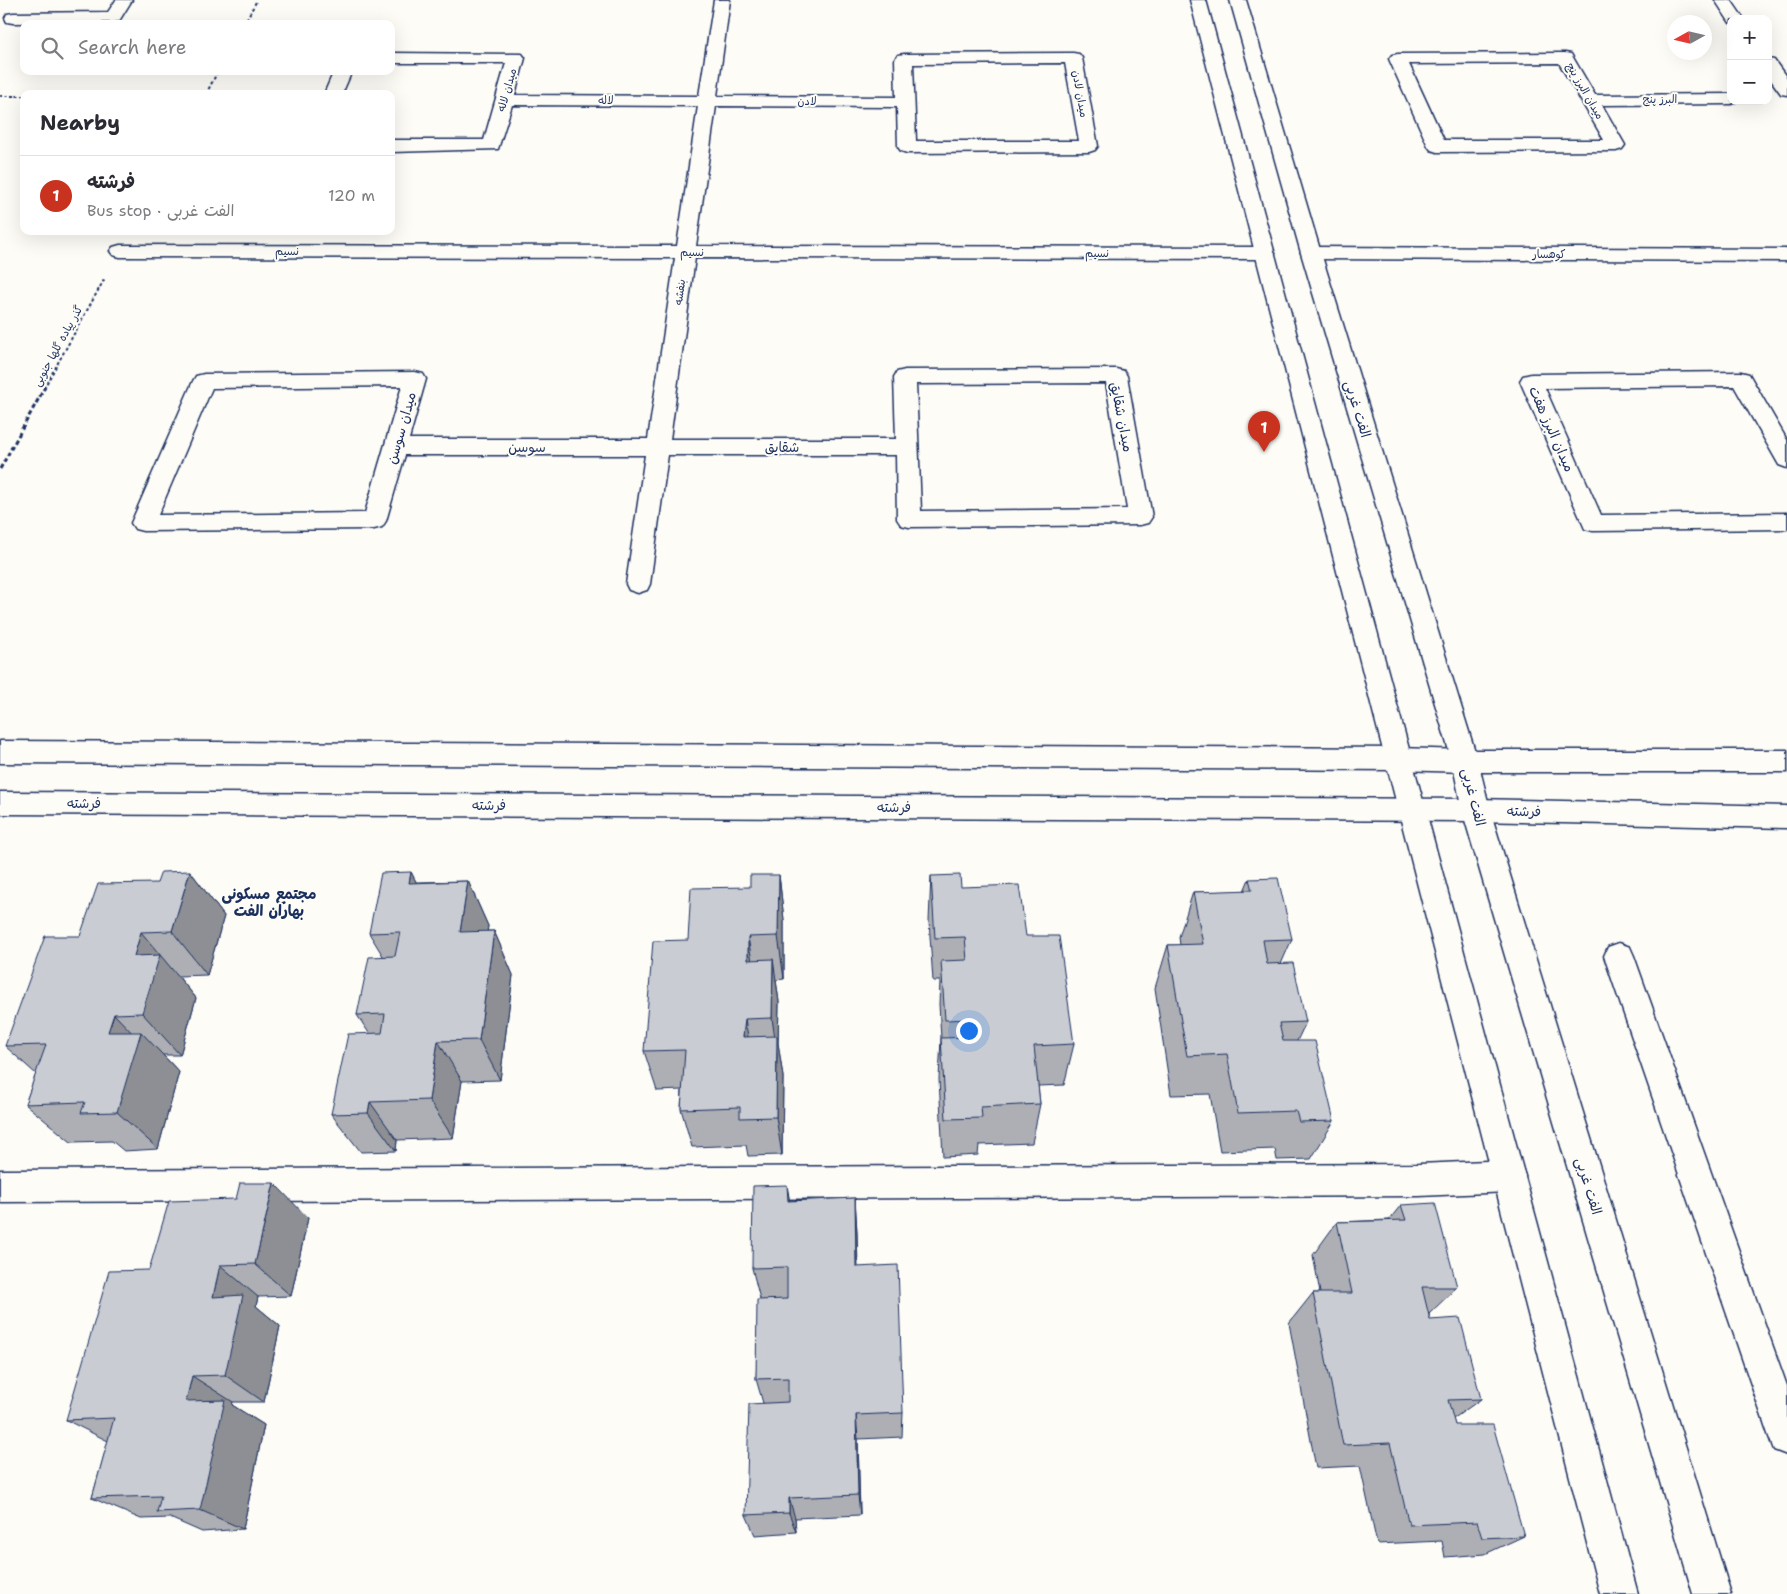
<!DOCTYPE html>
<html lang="en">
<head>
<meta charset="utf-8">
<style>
	:root { --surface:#fff; --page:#f2f2f3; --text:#2b2b33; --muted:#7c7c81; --line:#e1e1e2; --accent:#c8321e }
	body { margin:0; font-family:"Shantell Sans","Playpen Sans Arabic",sans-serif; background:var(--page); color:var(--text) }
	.controls { position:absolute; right:15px; top:15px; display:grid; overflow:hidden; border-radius:10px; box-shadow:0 5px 20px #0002 }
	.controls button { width:45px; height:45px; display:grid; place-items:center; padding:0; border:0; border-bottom:1px solid var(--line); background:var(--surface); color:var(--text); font:25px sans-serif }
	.compass { position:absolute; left:1667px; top:15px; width:45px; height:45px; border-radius:50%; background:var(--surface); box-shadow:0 5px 20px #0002; rotate:262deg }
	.you { position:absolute; left:968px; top:1030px; width:18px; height:18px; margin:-12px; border:4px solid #fff; border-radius:50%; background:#1a73e8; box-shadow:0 0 0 8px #1a73e833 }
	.badge { display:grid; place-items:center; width:32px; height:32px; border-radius:50%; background:var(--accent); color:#fff; font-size:16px; font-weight:700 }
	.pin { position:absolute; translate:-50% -41px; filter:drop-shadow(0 1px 2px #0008) }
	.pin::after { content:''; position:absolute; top:26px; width:18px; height:15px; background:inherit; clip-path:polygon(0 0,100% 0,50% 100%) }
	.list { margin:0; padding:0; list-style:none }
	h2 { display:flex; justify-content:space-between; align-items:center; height:65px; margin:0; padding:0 20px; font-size:21px }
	h2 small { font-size:16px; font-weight:400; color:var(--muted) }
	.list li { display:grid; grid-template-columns:32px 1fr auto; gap:15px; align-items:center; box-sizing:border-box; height:80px; padding:0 20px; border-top:1px solid var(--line) }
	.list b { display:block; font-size:19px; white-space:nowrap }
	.list p { margin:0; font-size:16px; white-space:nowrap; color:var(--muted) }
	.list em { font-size:16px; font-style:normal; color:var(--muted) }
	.icon { flex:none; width:28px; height:28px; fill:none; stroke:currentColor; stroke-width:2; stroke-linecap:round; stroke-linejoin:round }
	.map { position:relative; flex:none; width:1787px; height:1594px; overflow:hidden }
	.search { position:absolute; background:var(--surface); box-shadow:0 5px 20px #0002; left:20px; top:20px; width:375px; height:55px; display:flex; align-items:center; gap:12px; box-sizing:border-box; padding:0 18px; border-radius:10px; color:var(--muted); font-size:19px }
	.panel { position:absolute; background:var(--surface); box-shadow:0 5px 20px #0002; left:20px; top:90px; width:375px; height:145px; border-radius:10px }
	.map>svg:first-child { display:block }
</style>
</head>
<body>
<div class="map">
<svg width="1787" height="1594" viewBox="0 0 1787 1594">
	<rect width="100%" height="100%" fill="#fdfcf7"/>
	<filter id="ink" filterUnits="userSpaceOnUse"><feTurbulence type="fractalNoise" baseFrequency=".02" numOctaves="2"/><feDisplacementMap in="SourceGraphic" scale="10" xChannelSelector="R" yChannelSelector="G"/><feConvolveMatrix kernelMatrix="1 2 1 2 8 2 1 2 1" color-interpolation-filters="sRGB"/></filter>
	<g filter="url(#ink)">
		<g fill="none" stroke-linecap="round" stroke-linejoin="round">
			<defs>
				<path id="service" d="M 1509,1160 L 1521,1165 L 1525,1176 L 1521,1187 L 1509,1192 L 1419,1196 L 0,1202 L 0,1170 L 1419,1164 Z"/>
				<path id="minor" d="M 116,0 L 132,0 L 119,21 L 113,22 L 13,23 L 7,22 L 5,18 L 7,14 L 13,13 L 108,12 Z
					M 714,0 L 730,0 L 717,96 L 896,97 L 895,59 L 898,55 L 904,54 L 1073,53 L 1079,54 L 1082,58 L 1098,146 L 1095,150 L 1089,152 L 907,153 L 901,151 L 898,147 L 897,107 L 716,106 L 696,246 L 1265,247 L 1272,249 L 1275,253 L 1272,257 L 1265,259 L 695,258 L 670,439 L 896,439 L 894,377 L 897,372 L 905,370 L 1116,369 L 1124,371 L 1127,376 L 1152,517 L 1148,523 L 1140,525 L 909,527 L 901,525 L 897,519 L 896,455 L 668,455 L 650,584 L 647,590 L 638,593 L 629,590 L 626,584 L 645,455 L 405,455 L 386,521 L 382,527 L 374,529 L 143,531 L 135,529 L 131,523 L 193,381 L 196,376 L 204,374 L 415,372 L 423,374 L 426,379 L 409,439 L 648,439 L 675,258 L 120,257 L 113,255 L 110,251 L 113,247 L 120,245 L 677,246 L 698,106 L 512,105 L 498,149 L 391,152 L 391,140 L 484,140 L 506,63 L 391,63 L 391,53 L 522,54 L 525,58 L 515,95 L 699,96 ZM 1065,63 L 1079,141 L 916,141 L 913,64 ZM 1106,383 L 1127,509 L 921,511 L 916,384 ZM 402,386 L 365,513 L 158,515 L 212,388 Z
					M 1715,0 L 1731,0 L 1744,19 L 1731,19 L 1730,23 Z
					M 1565,53 L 1571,54 L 1595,95 L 1731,94 L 1731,101 L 1738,101 L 1731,104 L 1602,105 L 1625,145 L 1622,149 L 1616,151 L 1437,152 L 1431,150 L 1428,146 L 1389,59 L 1392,55 L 1398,54 ZM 1559,63 L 1604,140 L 1444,140 L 1409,64 Z
					M 1768,59 L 1774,60 L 1787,78 L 1787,95 L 1781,94 L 1768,76 Z
					M 334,71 L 352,71 L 342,94 L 324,94 Z
					M 1311,247 L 1787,249 L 1787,261 L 1311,259 L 1304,257 L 1301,253 L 1304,249 Z
					M 1741,372 L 1749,374 L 1787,440 L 1787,468 L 1779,465 L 1734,386 L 1545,388 L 1601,515 L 1787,513 L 1787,529 L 1593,531 L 1585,529 L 1520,381 L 1523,376 L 1531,374 Z
					M 1619,943 L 1630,947 L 1634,956 L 1787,1386 L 1787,1455 L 1774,1450 L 1769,1437 L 1604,956 L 1608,947 Z"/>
				<path id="tertiary" d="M 0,741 L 1398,748 L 1465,750 L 1787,750 L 1787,772 L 1465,772 L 1398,770 L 0,763 Z
					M 0,792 L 1476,799 L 1787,806 L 1787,828 L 1476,821 L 0,814 Z"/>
				<path id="secondary" d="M 1190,0 L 1206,0 L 1638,1594 L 1600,1594 Z
					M 1230,0 L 1246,0 L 1321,253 L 1478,761 L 1490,810 L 1731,1594 L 1693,1594 L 1462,810 L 1452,761 L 1301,253 Z"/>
			</defs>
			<!-- service casing -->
			<use href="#service" stroke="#1b2f5e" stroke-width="3"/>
			<!-- minor casing -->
			<use href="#minor" stroke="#1b2f5e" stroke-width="3"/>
			<!-- tertiary casing -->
			<use href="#tertiary" stroke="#1b2f5e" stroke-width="3"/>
			<!-- secondary casing -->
			<use href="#secondary" stroke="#1b2f5e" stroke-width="3"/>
			<!-- path-far1 -->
			<path stroke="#1b2f5e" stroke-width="2" stroke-dasharray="3 2.5" stroke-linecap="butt" d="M 244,24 L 257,0
				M 206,94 L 218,71
				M 0,96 L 24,96
				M 44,388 L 105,278"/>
			<!-- path -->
			<path stroke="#1b2f5e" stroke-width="3" stroke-dasharray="4.5 3" stroke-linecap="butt" d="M 0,469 L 45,387"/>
			<!-- service -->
			<use href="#service" fill="#fdfcf7" fill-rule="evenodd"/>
			<!-- minor -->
			<use href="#minor" fill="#fdfcf7" fill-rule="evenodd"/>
			<!-- tertiary -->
			<use href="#tertiary" fill="#fdfcf7" fill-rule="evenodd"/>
			<!-- secondary -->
			<use href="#secondary" fill="#fdfcf7" fill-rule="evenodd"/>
		</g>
		<!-- wall -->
		<path fill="#adafb5" stroke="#1b2f5e" d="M 190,871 L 224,916 L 207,975 L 178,976 L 196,998 L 180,1055 L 163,1055 L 179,1072 L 158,1149 L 124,1151 L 112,1141 L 71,1142 L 25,1104 L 36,1074 L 5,1046 L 157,883 Z
			M 411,872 L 416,882 L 468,881 L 488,926 L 487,931 L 494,931 L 513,975 L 500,1080 L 462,1081 L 453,1138 L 397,1140 L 396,1151 L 361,1152 L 331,1114 L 369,1033 L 357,1015 L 383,956 L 369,933 Z
			M 779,875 L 784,920 L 784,979 L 776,980 L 779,1002 L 778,1043 L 783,1077 L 782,1155 L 748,1156 L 746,1145 L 692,1147 L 681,1109 L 682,1090 L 657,1091 L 644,1051 L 750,887 Z
			M 931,876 L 961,887 L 1026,936 L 1074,1044 L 1064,1085 L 1038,1086 L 1040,1104 L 1032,1143 L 979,1145 L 978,1155 L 943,1157 L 939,1079 L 941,1038 L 939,1004 L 940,981 L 933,981 L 929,921 Z
			M 1249,879 L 1292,939 L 1281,964 L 1306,1022 L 1297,1041 L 1334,1121 L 1311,1159 L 1277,1160 L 1275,1149 L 1220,1151 L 1210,1094 L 1171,1095 L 1155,988 L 1168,945 L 1180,945 L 1179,937 L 1193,892 L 1244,891 Z
			M 855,1198 L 857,1233 L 858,1267 L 903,1413 L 902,1437 L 858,1439 L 860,1515 L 795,1518 L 796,1532 L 755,1535 L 746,1515 L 763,1403 L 756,1379 L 760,1299 L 752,1268 L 790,1201 Z
			M 1401,1205 L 1457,1287 L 1429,1314 L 1430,1320 L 1481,1399 L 1453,1419 L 1455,1425 L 1524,1536 L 1485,1554 L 1445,1557 L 1442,1541 L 1377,1544 L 1360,1466 L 1316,1468 L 1289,1323 L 1313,1293 L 1320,1293 L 1313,1255 L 1337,1222 L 1389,1220 Z
			M 308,1218 L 291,1296 L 258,1297 L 256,1306 L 280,1326 L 264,1402 L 233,1402 L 232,1405 L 264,1425 L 243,1529 L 202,1532 L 170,1518 L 141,1519 L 92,1498 L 108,1441 L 66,1420 L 149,1270 Z"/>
		<!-- shaded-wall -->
		<path fill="#8d8f94" stroke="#1b2f5e" d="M 190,871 L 224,916 L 207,975 L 172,931 Z
			M 411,872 L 434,917 L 409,883 Z
			M 779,875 L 784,920 L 784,979 L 778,936 Z
			M 468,881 L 488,926 L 481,976 L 460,932 Z
			M 494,931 L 513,975 L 500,1080 L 479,1040 Z
			M 141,932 L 196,998 L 180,1055 L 142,1013 L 134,956 Z
			M 748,937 L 755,980 L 748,960 Z
			M 773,959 L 779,1002 L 778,1043 L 783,1077 L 782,1155 L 776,1117 L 777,1053 L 772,1018 Z
			M 114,1014 L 139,1040 L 141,1032 L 179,1072 L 158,1149 L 117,1112 L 108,1032 Z
			M 745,1019 L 752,1060 L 743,1037 Z
			M 438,1041 L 462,1081 L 453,1138 L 429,1100 Z
			M 370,1102 L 397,1140 L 396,1151 L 368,1113 Z
			M 274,1183 L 308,1218 L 291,1296 L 255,1264 Z
			M 787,1185 L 793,1220 L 788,1201 Z
			M 855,1198 L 857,1233 L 858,1298 L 856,1267 Z
			M 220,1265 L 258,1297 L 256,1306 L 280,1326 L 264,1402 L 225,1375 L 213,1297 Z
			M 192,1376 L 233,1402 L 232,1405 L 264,1425 L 243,1529 L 200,1510 L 186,1401 Z
			M 856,1415 L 858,1439 L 860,1515 L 858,1495 Z
			M 789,1498 L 795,1518 L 796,1532 L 789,1513 Z"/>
		<!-- building -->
		<path fill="#c9ccd3" stroke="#1b2f5e" d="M 190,871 L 172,931 L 141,932 L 134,956 L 160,955 L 142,1013 L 114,1014 L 108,1032 L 141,1032 L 117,1112 L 81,1113 L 85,1102 L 25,1104 L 46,1045 L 5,1046 L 45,936 L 80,936 L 98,884 L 157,883 L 161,872 Z
			M 411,872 L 409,883 L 468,881 L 460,932 L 494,931 L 479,1040 L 438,1041 L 429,1100 L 370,1102 L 368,1113 L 331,1114 L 348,1034 L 382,1033 L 385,1014 L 357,1015 L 369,957 L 395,956 L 400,932 L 369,933 L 381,873 Z
			M 750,875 L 779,875 L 778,936 L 748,937 L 748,960 L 773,959 L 772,1018 L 745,1019 L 743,1037 L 777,1036 L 776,1117 L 740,1118 L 740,1107 L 681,1109 L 685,1050 L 644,1051 L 653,941 L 688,940 L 691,888 L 750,887 Z
			M 960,875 L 961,887 L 1019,885 L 1026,936 L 1059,936 L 1074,1044 L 1034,1046 L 1040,1104 L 981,1107 L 982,1118 L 946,1119 L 941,1038 L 974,1037 L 973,1019 L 945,1020 L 941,961 L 967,960 L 965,937 L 935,938 L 931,876 Z
			M 1278,878 L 1292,939 L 1263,940 L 1267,964 L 1293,963 L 1306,1022 L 1279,1023 L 1283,1041 L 1315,1041 L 1334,1121 L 1299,1122 L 1296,1111 L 1238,1113 L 1227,1054 L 1187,1056 L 1168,945 L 1203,944 L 1193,892 L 1252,890 L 1249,879 Z
			M 240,1183 L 274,1183 L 255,1264 L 220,1265 L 213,1297 L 243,1295 L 225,1375 L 192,1376 L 186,1401 L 225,1400 L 200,1510 L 157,1512 L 161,1496 L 92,1498 L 114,1418 L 66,1420 L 109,1271 L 149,1270 L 169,1201 L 236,1199 Z
			M 787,1185 L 788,1201 L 855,1198 L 856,1267 L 898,1265 L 903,1413 L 856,1415 L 858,1495 L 789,1498 L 789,1513 L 746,1515 L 749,1404 L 788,1402 L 788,1378 L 756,1379 L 757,1300 L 787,1299 L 787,1267 L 752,1268 L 753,1186 Z
			M 1435,1203 L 1457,1287 L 1422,1287 L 1430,1320 L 1460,1318 L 1481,1399 L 1448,1400 L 1455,1425 L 1493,1425 L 1524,1536 L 1482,1538 L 1477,1522 L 1409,1525 L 1390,1443 L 1343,1445 L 1313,1293 L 1352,1293 L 1337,1222 L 1406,1220 L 1401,1205 Z"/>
	</g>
	<g text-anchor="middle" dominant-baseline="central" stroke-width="4" stroke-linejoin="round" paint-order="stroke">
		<!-- far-street labels -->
		<g font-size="11" fill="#1b2f5e" stroke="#fdfcf7">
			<text transform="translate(507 90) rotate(-74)">میدان لاله</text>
			<text transform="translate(1585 91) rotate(60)">میدان البرز پنج</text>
			<text transform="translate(1080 94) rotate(80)">میدان لادن</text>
			<text x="1660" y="99">البرز پنج</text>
			<text x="606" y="100">لاله</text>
			<text x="807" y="101">لادن</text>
			<text x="287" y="251">نسیم</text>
			<text x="692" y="252">نسیم</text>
			<text x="1097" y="253">نسیم</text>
			<text x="1549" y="254">کوهسار</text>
			<text transform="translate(680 292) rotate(-82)">بنفشه</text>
			<text transform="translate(58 346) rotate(-61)">گذر پیاده گلها جنوبی</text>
		</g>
		<!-- street labels -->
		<g font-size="14" fill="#1b2f5e" stroke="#fdfcf7">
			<text transform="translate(1358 409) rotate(73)">الفت غربی</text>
			<text transform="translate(1122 417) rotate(79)">میدان شقایق</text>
			<text transform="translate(401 428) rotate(-74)">میدان سوسن</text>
			<text transform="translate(1552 429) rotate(66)">میدان البرز هفت</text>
			<text x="527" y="447">سوسن</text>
			<text x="782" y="447">شقایق</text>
			<text transform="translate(1474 797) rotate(76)">الفت غربی</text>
			<text x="84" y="803">فرشته</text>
			<text x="489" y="805">فرشته</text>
			<text x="894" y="807">فرشته</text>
			<text transform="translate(1524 811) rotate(1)">فرشته</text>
			<text transform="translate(1589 1186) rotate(73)">الفت غربی</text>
		</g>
		<!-- neighbourhood labels -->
		<g font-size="15" font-weight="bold" fill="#1b2f5e" stroke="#fdfcf7">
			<text x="269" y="894">مجتمع مسکونی<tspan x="269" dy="17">بهاران الفت</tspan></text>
		</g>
	</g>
</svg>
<div class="controls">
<button>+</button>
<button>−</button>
</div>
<svg class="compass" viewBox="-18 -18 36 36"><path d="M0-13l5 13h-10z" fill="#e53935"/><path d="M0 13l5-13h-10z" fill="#7c7c81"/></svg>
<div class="you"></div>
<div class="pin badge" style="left:1264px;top:452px">1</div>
<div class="search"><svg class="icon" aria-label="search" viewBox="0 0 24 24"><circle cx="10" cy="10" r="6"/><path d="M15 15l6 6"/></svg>Search here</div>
<section class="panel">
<h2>Nearby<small></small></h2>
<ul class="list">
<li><span class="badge">1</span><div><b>فرشته</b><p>Bus stop · الفت غربی</p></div><em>120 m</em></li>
</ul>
</section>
</div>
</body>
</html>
